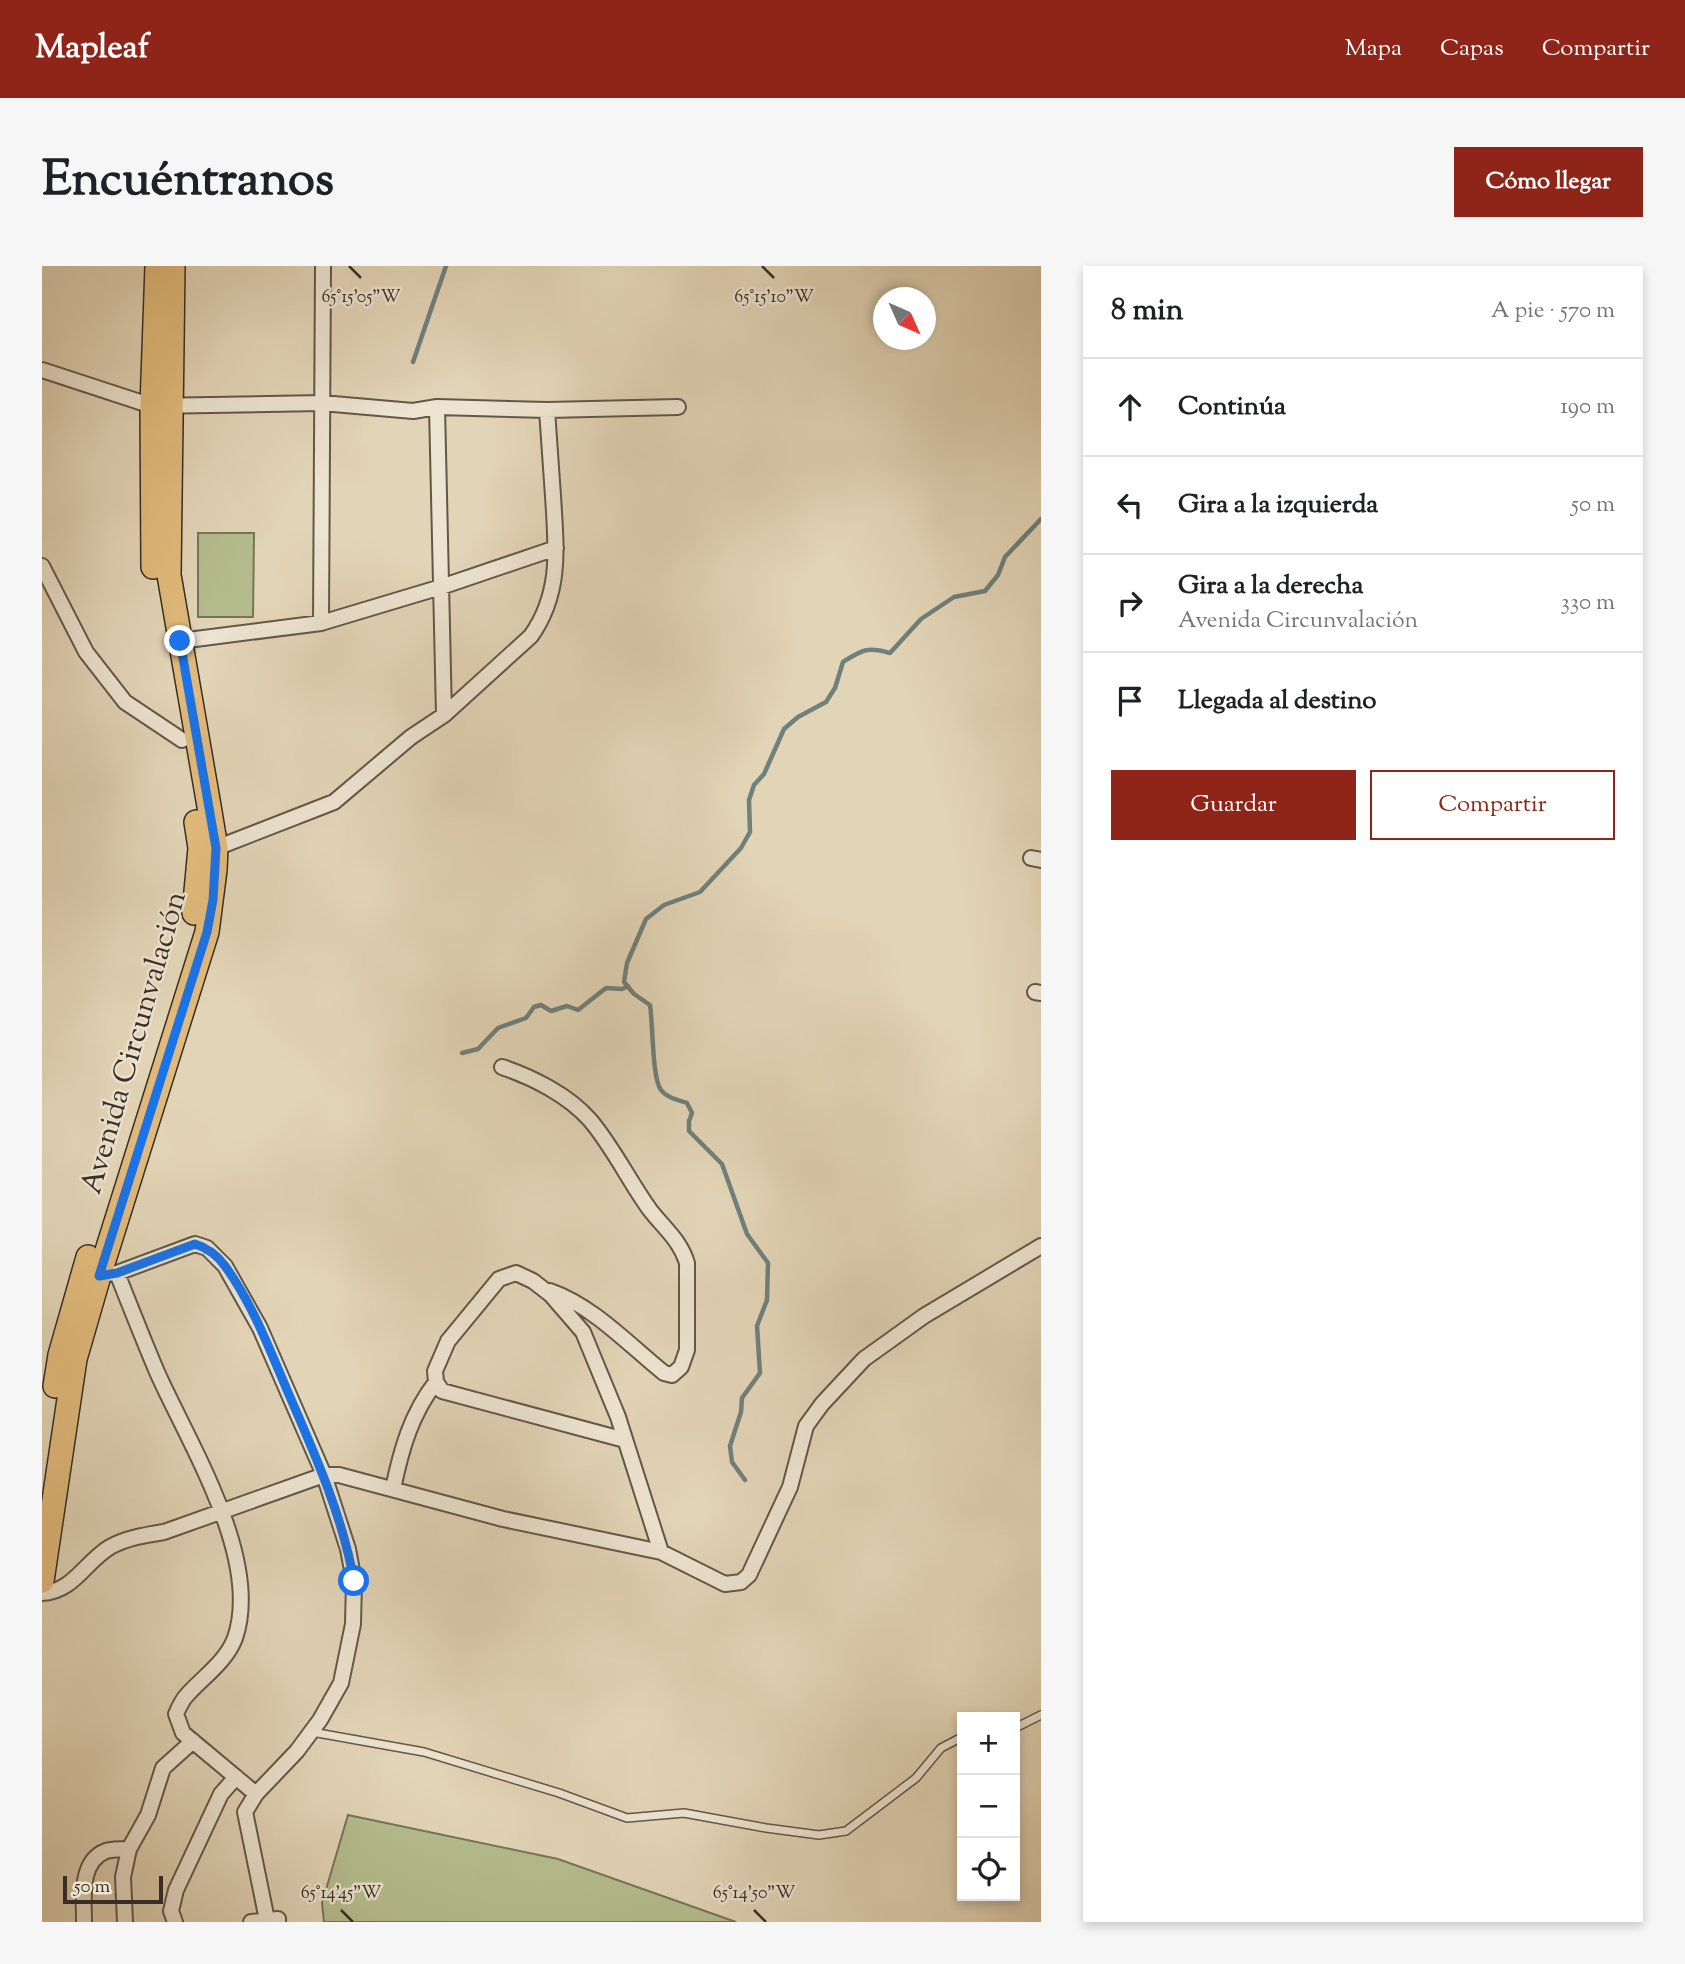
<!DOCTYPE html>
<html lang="es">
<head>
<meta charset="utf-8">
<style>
	:root { --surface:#fff; --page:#f6f6f6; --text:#202124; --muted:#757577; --line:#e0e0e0; --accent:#8f2418 }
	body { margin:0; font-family:"Sorts Mill Goudy",serif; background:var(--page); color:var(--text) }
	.controls { position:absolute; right:21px; bottom:21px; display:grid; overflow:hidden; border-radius:0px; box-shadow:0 4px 10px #0003 }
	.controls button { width:63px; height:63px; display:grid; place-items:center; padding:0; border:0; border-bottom:2px solid var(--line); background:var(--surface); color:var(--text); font:35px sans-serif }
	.compass { position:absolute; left:831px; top:21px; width:63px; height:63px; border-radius:50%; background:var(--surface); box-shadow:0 4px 10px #0003; rotate:135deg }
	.scale { position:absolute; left:21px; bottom:18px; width:100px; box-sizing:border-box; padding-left:7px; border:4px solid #382e25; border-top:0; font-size:19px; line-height:24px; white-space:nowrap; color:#382e25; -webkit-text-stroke:5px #ece3d0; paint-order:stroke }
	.stop { position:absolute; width:21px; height:21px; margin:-16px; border:5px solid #1a73e8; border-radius:50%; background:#fff }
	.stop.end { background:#1a73e8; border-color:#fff; box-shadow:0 2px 7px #0008 }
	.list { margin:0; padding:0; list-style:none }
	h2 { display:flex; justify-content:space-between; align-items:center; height:91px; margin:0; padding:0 28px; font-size:30px }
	h2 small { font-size:23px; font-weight:400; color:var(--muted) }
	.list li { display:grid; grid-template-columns:46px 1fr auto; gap:21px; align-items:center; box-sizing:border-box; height:98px; padding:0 28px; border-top:2px solid var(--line) }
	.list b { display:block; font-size:26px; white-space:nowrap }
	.list p { margin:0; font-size:23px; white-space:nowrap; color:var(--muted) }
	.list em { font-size:23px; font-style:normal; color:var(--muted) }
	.actions { display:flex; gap:14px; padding:21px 28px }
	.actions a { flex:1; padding:16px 0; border:2px solid var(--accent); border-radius:0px; text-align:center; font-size:24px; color:var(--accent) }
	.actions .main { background:var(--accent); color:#fff }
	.icon { flex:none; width:38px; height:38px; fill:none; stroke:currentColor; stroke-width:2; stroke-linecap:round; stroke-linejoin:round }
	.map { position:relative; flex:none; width:999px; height:1656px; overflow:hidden; border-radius:0px }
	header { display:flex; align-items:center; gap:42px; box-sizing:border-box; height:98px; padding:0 35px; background:var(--accent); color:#fff }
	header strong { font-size:33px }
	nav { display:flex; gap:38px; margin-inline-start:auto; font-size:24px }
	.intro { display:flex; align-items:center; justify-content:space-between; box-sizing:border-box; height:168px; padding:0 42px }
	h1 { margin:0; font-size:49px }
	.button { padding:18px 32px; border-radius:0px; background:var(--accent); color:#fff; font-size:24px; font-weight:700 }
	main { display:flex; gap:42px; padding:0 42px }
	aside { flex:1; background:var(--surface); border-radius:0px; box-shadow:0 4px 10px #0003 }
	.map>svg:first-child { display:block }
</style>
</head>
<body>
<header>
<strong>Mapleaf</strong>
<nav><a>Mapa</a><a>Capas</a><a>Compartir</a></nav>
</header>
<div class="intro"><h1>Encuéntranos</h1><a class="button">Cómo llegar</a></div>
<main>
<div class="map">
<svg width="999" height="1656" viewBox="0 0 999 1656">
	<rect width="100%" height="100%" fill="#e2d4b6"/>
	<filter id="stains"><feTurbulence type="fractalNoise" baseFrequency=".00286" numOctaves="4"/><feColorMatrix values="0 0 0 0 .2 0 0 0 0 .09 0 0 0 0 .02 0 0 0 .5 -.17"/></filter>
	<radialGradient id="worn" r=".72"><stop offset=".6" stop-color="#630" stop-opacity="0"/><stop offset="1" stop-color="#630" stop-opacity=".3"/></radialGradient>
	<!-- green -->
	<path fill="#b4bc8d" stroke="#767559" stroke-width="2" d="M 156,267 L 212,267 L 211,351 L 156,351 Z
		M 306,1549 L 516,1593 L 694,1656 L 282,1656 L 280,1637 Z"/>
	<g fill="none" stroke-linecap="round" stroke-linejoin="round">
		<!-- stream -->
		<path stroke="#70807b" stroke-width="4.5" d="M 371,96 L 404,0
			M 420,787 L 436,783 L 456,762 L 484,752 L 492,741 L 499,739 L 509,745 L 525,740 L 536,744 L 564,722 L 580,723 L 586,720
			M 703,1214 L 690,1196 L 688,1180 L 699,1146 L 700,1132 L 718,1107 L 715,1060 L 725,1034 L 726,997 L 705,968 L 680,898 L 647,865 L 647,855 L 650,847 L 645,837 C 636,834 625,832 619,824 C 610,813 611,757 608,739 L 592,728 L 582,716 L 585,697 L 604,653 L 622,639 L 658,626 L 699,582 L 708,566 L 707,534 L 712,519 L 722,508 L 742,463 L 756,451 L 784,436 L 793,422 L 801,396 C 820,384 825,380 848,387 L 879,353 L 912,331 L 943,325 L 956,309 L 963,291 L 999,253"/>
		<defs>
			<path id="lane" d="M 973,1462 L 999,1449
				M 270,1466 L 382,1486 L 517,1527 L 585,1552 L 642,1547 L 724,1562 L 777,1569 L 804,1565 L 874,1512 L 899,1482 L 920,1471"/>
			<path id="street" d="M 0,104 L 110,140 L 280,137 L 371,145 L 395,141 L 505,144 L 636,141
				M 395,141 L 402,449
				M 0,300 L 44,386 L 83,436 L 140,474
				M 279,357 L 281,0
				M 138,375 L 279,357 L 399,321 L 514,282
				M 174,582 L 292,536 L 369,471 L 402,449 L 489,370 C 520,326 514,281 511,230 C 509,201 507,173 505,144
				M 989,592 L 999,594
				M 993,726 L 999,727
				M 460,801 C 490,811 526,829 548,854 C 571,881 587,915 608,944 C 622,962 638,974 645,997 L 645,1084 L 639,1101 L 630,1109 L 622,1107 C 586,1078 551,1040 508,1025
				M 75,1007 C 88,1040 101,1073 115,1106 C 147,1178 220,1293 193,1372 C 184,1396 161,1411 145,1429 C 140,1434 137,1441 134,1448 L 141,1467 L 214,1528
				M 51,1009 L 75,1007 L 153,978 L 165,982 L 183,1000 L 218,1062 L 282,1209 L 306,1283 L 312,1315 L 311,1358 L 299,1417 L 278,1454 L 255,1485 L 214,1528 L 203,1546 L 225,1654
				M 583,1174 L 400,1125 L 394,1116 L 393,1105 L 406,1075 L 457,1013 L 474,1007 L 491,1015 L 509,1029 L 541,1066 L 576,1151 L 619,1286
				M 351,1223 C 359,1184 369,1148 394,1116
				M 0,1327 C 31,1326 43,1296 68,1281 C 84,1272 103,1269 122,1266 L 282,1209 L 297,1209 L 461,1253 L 619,1286 L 683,1318 L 699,1316 L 707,1309 L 748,1221 L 764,1160 L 780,1138 L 822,1093 L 882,1050 L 999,980
				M 42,1656 C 42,1633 37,1595 64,1585 C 71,1583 80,1583 87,1583
				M 83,1656 L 81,1611 L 87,1583 L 106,1549 L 121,1502 L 151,1475
				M 133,1656 L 129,1645 L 134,1624 L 179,1528 L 194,1511
				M 209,1656 L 236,1653 L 236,1656"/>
			<path id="primary" d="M 111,301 L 110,140 L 115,0
				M 152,647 L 158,582 L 154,556
				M 13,1120 L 18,1089 L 46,991
				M 0,1315 L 33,1093 L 57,1010 L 165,666 L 173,604 L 174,582 L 167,540 L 127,309 L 131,0"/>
		</defs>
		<!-- lane casing -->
		<use href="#lane" stroke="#625849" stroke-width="10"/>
		<!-- street casing -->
		<use href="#street" stroke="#625849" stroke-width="18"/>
		<!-- primary casing -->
		<use href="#primary" stroke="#382e25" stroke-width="26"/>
		<!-- lane -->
		<use href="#lane" stroke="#ece3d0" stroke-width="7"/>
		<!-- street -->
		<use href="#street" stroke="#ece3d0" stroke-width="14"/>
		<!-- primary -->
		<use href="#primary" stroke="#e1ba7b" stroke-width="23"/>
	</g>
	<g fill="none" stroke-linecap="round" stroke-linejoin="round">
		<!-- route -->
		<path stroke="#1a73e8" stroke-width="9" d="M 138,375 L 174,582 L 171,634 L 165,666 L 57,1010 L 75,1007 L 153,978 C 166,982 175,989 183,1000 C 210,1037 227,1082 245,1124 C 272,1186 300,1248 312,1315"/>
	</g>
	<!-- ticks -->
	<path fill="none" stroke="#382e25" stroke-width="2.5" d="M 307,0 L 319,12M 720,0 L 732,12M 299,1644 L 311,1656M 712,1644 L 724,1656"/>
	<g text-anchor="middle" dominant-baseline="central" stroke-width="5" stroke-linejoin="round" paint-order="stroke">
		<!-- street labels -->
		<g font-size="30" fill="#382e25" stroke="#ece3d0">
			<text transform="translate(93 777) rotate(-74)">Avenida Circunvalación</text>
		</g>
	</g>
	<g font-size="18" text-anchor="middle" fill="#382e25" stroke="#ece3d0" stroke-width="5" stroke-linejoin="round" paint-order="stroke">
		<text x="319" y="36">65°15'05"W</text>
		<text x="732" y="36">65°15'10"W</text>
		<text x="299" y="1632">65°14'45"W</text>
		<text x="712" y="1632">65°14'50"W</text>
	</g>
	<rect width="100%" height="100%" filter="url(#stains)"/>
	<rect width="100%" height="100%" fill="url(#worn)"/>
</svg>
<div class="controls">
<button>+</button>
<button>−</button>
<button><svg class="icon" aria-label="locate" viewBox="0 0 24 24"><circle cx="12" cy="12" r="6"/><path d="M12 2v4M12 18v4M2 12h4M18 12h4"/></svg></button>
</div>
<svg class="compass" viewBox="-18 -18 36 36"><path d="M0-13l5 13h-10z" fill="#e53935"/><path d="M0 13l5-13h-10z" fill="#757577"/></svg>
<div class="scale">50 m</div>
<div class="stop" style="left:312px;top:1315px"></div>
<div class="stop end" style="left:138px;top:375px"></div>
</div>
<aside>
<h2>8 min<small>A pie · 570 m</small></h2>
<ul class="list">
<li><svg class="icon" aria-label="ahead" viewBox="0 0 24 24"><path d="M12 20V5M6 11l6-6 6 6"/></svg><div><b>Continúa</b></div><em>190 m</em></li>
<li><svg class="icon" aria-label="left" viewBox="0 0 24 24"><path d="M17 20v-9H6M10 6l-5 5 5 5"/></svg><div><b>Gira a la izquierda</b></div><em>50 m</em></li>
<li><svg class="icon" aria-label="right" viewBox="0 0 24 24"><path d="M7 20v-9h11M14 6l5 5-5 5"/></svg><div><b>Gira a la derecha</b><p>Avenida Circunvalación</p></div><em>330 m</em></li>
<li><svg class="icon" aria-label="arrive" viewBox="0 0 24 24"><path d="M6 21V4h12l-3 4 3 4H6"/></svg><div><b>Llegada al destino</b></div></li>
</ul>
<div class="actions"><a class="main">Guardar</a><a>Compartir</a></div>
</aside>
</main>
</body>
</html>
